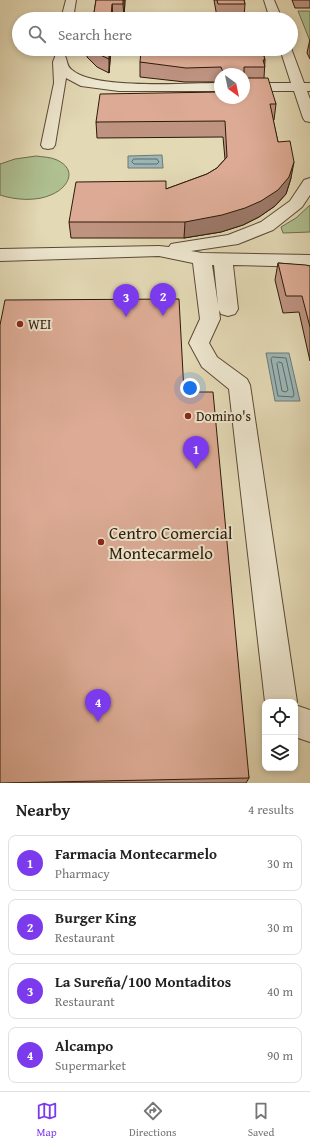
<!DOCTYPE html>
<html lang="en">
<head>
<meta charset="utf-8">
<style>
	:root { --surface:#fff; --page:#f2f2f2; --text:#222; --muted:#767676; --line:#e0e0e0; --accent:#7c3aed }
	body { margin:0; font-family:"Gentium Book Plus",serif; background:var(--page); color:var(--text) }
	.controls { position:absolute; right:12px; bottom:12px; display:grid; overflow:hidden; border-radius:8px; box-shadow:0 2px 6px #0003 }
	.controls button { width:36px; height:36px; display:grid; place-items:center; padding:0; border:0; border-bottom:1px solid var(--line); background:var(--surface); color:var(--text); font:20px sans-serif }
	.compass { position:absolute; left:214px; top:68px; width:36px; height:36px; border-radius:50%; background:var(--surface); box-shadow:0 2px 6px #0003; rotate:147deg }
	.you { position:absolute; left:190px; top:388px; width:14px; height:14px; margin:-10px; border:3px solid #fff; border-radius:50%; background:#1a73e8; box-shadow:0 0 0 6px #1a73e833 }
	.badge { display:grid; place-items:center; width:26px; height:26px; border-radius:50%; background:var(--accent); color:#fff; font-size:13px; font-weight:700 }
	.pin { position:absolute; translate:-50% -33px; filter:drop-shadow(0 1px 2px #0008) }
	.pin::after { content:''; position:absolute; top:21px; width:14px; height:12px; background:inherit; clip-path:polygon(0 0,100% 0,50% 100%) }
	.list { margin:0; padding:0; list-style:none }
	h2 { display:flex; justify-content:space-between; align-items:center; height:52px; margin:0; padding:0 16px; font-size:17px }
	h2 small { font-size:13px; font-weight:400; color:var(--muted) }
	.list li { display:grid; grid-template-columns:26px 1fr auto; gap:12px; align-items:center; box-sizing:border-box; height:56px; margin:0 8px 8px; padding:0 8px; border:1px solid var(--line); border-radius:8px }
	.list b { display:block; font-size:15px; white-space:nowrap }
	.list p { margin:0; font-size:13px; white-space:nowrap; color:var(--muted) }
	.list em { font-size:13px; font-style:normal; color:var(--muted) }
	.icon { flex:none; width:22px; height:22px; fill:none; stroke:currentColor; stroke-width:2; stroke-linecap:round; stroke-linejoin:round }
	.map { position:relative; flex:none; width:310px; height:783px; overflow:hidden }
	.search { position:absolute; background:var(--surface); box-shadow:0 2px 6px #0003; left:12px; right:12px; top:12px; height:44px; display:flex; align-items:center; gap:10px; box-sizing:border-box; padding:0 14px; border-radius:22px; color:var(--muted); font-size:15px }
	.sheet { height:308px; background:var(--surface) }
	nav { display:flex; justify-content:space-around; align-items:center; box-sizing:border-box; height:56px; border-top:1px solid var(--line); background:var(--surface); font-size:11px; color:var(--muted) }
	nav a { display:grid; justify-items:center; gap:2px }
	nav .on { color:var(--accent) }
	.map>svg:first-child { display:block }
</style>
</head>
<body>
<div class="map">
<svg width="310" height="783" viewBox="0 0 310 783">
	<rect width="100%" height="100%" fill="#e3d9b5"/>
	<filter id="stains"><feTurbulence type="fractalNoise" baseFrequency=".005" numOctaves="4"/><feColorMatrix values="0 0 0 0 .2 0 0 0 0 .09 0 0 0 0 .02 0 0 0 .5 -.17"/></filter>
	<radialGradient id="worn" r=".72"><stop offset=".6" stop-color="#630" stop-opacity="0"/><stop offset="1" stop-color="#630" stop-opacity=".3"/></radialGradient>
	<!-- green -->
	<path fill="#afc091" stroke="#6e6d4e" d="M 298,11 L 310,11 L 310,41 Z
		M 36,156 C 43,157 51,157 57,160 C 78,170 68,187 53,194 C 37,202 15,200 0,195 L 0,164 L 15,159 Z
		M 310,205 L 310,232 L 283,233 L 281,227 L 296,218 Z"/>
	<!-- water -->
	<path fill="#9ab7b9" stroke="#6f7873" d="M 162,155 L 163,168 L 128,168 L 128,156 Z
		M 266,353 L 289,353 L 300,401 L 275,401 Z"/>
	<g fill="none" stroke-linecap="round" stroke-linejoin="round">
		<!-- shore -->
		<path stroke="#646862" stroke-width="1" d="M 134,159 L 157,159 L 159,162 L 157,164 L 134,164 L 132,162 Z
			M 273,357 L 286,358 L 294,394 L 293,397 L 278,396 L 271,359 Z
			M 279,362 L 282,363 L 288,390 L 286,392 L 282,391 L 277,364 Z"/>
		<defs>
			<path id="minor" d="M 66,0 L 76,0 L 73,19 L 61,19 Z
				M 264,0 L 274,0 L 282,19 L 270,19 Z
				M 291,48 L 304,83 L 310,83 L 310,91 L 307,91 L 310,99 L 310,122 L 305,121 L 303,118 L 294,91 L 244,91 L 244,83 L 291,83 L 280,49 L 291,49 Z
				M 60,53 L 64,54 C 68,60 66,66 72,70 C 95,90 187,83 220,83 L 220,91 L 119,91 L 81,86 L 66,78 L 55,145 L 53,148 L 48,149 L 43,148 L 41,145 L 54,83 L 53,62 L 56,54 Z
				M 310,178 L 310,195 L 302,207 L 273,230 L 238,244 L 191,251 L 202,253 L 310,255 L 310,267 L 233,265 L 238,309 L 235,314 L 228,316 L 221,314 L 219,310 L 220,319 L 209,343 L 217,357 L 247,379 L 250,385 L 297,702 L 295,705 L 310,710 L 310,742 L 295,737 L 295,702 L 265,702 L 229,389 L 202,367 L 189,343 L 200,319 L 193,263 L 159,256 L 0,261 L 0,249 L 159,246 L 169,247 L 171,244 L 177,243 L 228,235 L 261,222 L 290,201 L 304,180 ZM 212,265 L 214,265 L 218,305 Z"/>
		</defs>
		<!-- minor casing -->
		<use href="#minor" stroke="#5b4a35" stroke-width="2"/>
		<!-- minor -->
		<use href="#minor" fill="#ede6cf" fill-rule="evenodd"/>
	</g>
	<!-- wall -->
	<path fill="#be9380" stroke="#2e1a0a" d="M 96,0 L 125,0 L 124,18 L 113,18 L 113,19 L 93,19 Z
		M 214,0 L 244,0 L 245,4 L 244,17 L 217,17 Z
		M 292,0 L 310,0 L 310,8 L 295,8 Z
		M 310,39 L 310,59 L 307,53 Z
		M 87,49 L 111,49 L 109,73 L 97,67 L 87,57 Z
		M 235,49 L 262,49 L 265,60 L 264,78 L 276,104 L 274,120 L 273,120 L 278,142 L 291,178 L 286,194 L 275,206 L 259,217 L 243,225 L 221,232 L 184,238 L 71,238 L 69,222 L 166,189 L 207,174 L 217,168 L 225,159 L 223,137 L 97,138 L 96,122 L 244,98 L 244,74 L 220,74 L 220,82 L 185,82 L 140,77 L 140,62 L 236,50 Z
		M 278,263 L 310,266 L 310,361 L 299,312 L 283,313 L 275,280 Z
		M 0,325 L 184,392 L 249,778 L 246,783 L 0,783 Z"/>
	<!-- shaded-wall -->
	<path fill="#9b7868" stroke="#2e1a0a" d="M 123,0 L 125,0 L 124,18 L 123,4 Z
		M 112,4 L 113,19 L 111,19 Z
		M 109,49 L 111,49 L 109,73 Z
		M 294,162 L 291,178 L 286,194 L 275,206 L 259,217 L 243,225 L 221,232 L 184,238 L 185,222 Z"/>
	<!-- building -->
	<path fill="#ddab95" stroke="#2e1a0a" d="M 96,0 L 123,0 L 123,4 L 112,4 L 111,19 L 93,19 Z
		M 217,0 L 244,0 L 245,4 L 218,4 Z
		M 92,49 L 109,49 L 109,59 L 96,53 Z
		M 240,49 L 262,49 L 265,60 L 263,60 L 265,67 L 244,67 L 244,76 L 244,74 L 237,74 L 223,72 L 221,67 L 186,68 L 140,62 L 141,51 L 240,50 Z
		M 244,76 L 246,78 L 268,78 L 276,104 L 270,104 L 278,142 L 290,141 L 294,162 L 289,177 L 278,190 L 261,201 L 245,208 L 222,215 L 185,222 L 69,222 L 76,182 L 166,181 L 166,189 L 207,174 L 217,168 L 227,157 L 225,121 L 96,122 L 100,94 L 220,92 L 220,98 L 244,98 Z
		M 278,263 L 306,265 L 310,266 L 310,327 L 302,296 L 286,296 Z
		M 179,299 L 184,392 L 213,392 L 249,778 L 0,783 L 0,325 L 5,300 Z"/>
	<!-- markers -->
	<g fill="#8f2418" stroke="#ede6cf" stroke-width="1.5">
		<circle cx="20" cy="324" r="4"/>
		<circle cx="188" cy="416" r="4"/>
		<circle cx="101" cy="542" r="4"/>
	</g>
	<g text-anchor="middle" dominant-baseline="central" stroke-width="4" stroke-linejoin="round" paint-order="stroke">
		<!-- poi labels -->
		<g font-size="14" fill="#2e1a0a" stroke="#ede6cf" text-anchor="start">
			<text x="28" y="324">WEI</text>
			<text x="196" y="416">Domino's</text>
		</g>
		<!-- near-poi labels -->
		<g font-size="17" fill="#2e1a0a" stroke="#ede6cf" text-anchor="start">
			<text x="109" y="532">Centro Comercial<tspan x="109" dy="20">Montecarmelo</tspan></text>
		</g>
	</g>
	<rect width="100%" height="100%" filter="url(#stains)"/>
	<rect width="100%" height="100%" fill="url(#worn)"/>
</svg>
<div class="controls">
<button><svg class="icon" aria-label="locate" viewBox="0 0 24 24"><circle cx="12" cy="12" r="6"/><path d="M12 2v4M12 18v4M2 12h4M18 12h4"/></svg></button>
<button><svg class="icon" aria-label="layers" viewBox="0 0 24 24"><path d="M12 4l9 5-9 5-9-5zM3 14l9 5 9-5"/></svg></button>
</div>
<svg class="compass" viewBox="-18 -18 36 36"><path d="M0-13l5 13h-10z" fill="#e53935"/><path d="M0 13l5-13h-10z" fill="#767676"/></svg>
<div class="you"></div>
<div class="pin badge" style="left:196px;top:469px">1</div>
<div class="pin badge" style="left:163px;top:316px">2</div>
<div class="pin badge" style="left:126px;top:317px">3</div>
<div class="pin badge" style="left:98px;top:722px">4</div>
<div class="search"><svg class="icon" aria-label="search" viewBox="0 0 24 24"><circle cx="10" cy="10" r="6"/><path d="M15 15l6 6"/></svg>Search here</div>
</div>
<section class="sheet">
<h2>Nearby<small>4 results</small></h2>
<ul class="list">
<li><span class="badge">1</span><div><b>Farmacia Montecarmelo</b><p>Pharmacy</p></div><em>30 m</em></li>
<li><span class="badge">2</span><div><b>Burger King</b><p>Restaurant</p></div><em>30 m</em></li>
<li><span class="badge">3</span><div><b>La Sureña/100 Montaditos</b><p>Restaurant</p></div><em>40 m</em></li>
<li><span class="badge">4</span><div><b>Alcampo</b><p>Supermarket</p></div><em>90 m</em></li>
</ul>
</section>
<nav>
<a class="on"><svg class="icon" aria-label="map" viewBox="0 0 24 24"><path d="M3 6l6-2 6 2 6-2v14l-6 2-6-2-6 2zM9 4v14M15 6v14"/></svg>Map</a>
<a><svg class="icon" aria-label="directions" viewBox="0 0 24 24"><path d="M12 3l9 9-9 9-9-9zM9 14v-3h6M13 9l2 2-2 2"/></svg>Directions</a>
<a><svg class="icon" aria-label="saved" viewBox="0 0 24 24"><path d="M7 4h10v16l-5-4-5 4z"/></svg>Saved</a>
</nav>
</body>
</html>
